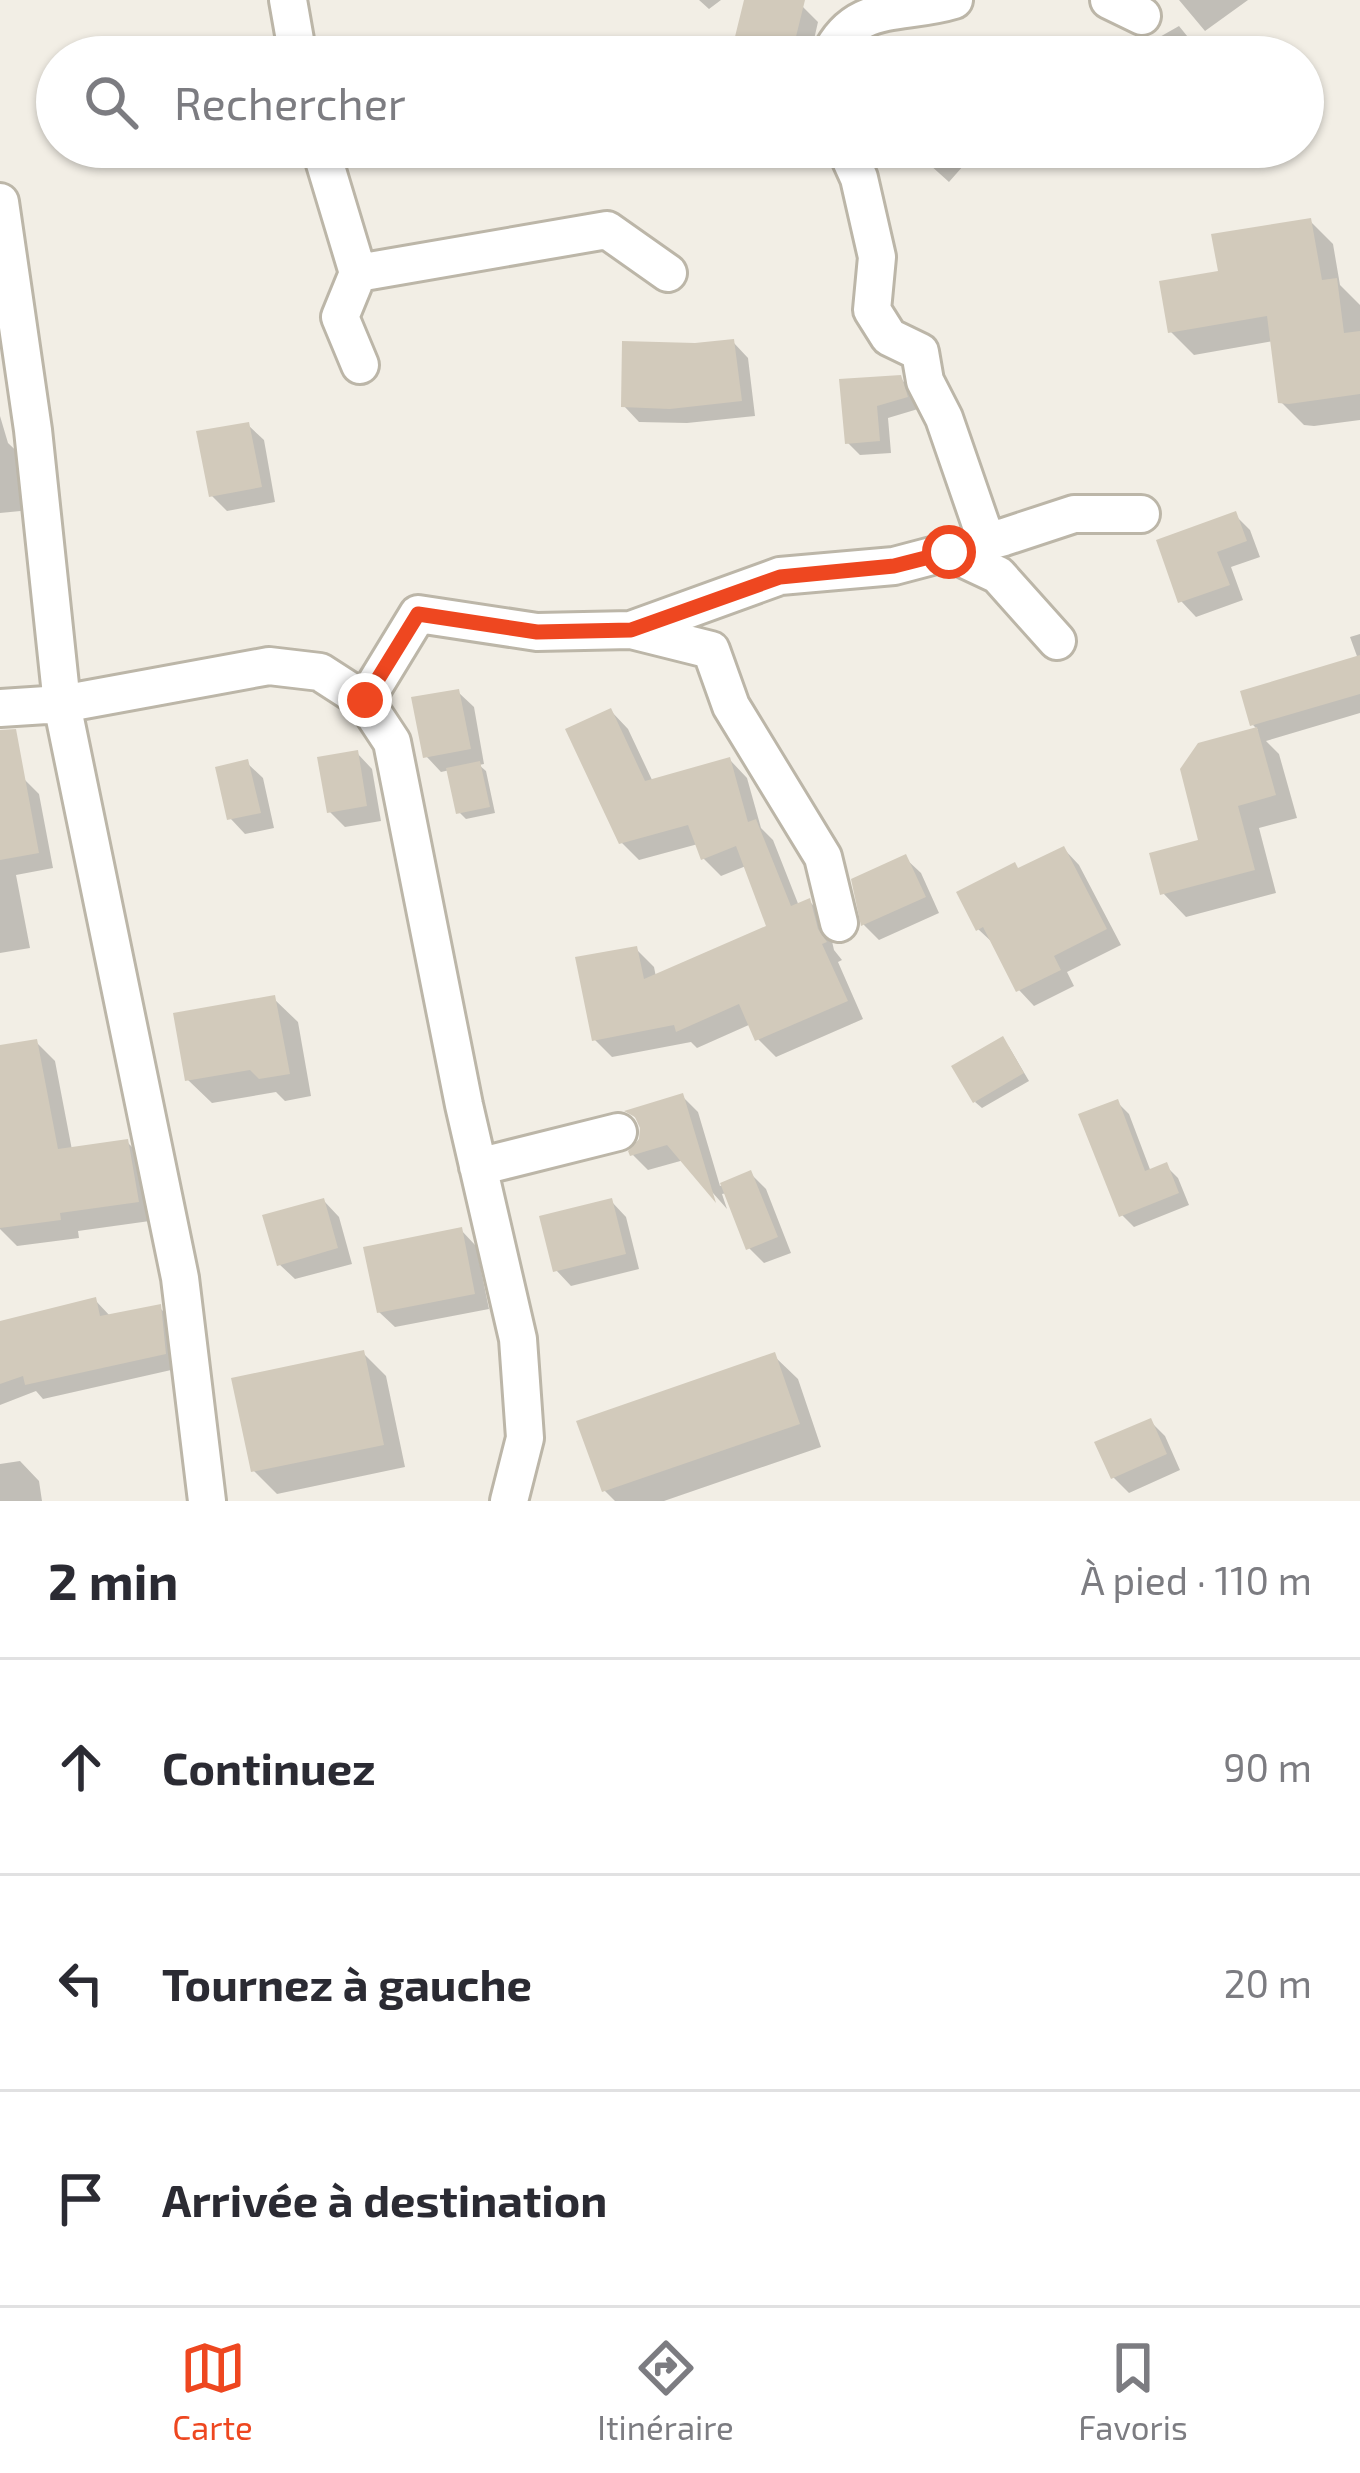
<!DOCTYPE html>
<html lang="fr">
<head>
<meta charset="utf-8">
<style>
	:root { --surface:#fff; --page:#f2f2f3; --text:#2b2b33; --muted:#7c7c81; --line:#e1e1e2; --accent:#ee4720 }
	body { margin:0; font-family:"Exo 2",sans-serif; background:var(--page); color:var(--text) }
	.stop { position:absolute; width:36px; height:36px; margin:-27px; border:9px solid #ee4720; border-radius:50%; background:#fff }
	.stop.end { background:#ee4720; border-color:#fff; box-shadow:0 3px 12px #0008 }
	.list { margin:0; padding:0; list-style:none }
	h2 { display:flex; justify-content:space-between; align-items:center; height:156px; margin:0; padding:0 48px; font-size:51px }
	h2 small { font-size:39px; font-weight:400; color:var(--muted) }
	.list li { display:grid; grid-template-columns:78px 1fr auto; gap:36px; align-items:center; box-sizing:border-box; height:216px; padding:0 48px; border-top:3px solid var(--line) }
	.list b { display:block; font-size:45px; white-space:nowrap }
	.list em { font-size:39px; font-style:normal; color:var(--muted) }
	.icon { flex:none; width:66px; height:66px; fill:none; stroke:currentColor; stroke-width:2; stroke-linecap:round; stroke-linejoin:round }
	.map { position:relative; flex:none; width:1360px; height:1501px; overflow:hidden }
	.search { position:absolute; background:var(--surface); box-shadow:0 3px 9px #0004; left:36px; right:36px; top:36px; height:132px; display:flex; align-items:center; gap:30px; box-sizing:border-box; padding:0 42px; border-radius:66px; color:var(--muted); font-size:45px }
	.sheet { height:804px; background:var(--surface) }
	nav { display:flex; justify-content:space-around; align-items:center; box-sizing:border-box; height:168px; border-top:3px solid var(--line); background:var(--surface); font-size:33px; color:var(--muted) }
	nav a { display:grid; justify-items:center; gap:6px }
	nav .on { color:var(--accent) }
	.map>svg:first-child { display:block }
</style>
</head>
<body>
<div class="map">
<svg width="1360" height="1501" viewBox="0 0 1360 1501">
	<rect width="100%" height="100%" fill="#f2eee5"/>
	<!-- shadow -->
	<path fill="#0003" d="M 699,0 L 721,0 L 709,9 Z
		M 747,0 L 777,0 L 803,7 L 818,22 L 810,57 L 733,57 Z
		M 1179,0 L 1248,0 L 1205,31 Z
		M 1179,26 L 1204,57 L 1139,57 L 1135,51 Z
		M 480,147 L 524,147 L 494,161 Z
		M 910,147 L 977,147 L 978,149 L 949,182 Z
		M 1310,221 L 1333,244 L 1340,285 L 1360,305 L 1360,420 L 1314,426 L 1304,425 L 1280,401 L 1273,341 L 1194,355 L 1171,332 L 1221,273 Z
		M 733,342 L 748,358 L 755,416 L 687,423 L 639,422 L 624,406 Z
		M 900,378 L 913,391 L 918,409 L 888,418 L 891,453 L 860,455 L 848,443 L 843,382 Z
		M 0,416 L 8,443 L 25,459 L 31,510 L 0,513 Z
		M 248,425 L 264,440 L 275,502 L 227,511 L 212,496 Z
		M 1235,515 L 1250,530 L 1260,557 L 1231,567 L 1243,600 L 1196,617 L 1181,601 Z
		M 1360,634 L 1360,713 L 1266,741 L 1279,754 L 1297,818 L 1259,828 L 1276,893 L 1186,917 L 1163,893 L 1202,842 L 1200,745 L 1258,730 L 1253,725 L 1358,659 L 1350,637 Z
		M 458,692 L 474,707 L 484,764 L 479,765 L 486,771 L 495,813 L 466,819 L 459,812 L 450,770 L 441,772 L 426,756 Z
		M 611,711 L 628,729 L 653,782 L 730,760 L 747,778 L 761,828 L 773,840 L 799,906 L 809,901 L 827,919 L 834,950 L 842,960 L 838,962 L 863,1019 L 776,1057 L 758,1039 L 751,1024 L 697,1048 L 691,1042 L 612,1057 L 594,1039 L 636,949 L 654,967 L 656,977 L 770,928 L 746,866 L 721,876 L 703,858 L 698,844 L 639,860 L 621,842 Z
		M 357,753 L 372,769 L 381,821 L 345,827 L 330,812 Z
		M 247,763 L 263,778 L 274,828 L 245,834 L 230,818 Z
		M 24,779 L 39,794 L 53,868 L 16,875 L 30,948 L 0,953 L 0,783 Z
		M 1064,849 L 1079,865 L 1121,945 L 1067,972 L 1074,986 L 1034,1006 L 1019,990 L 994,944 L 978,929 L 1019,871 Z
		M 905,858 L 921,873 L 939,913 L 879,940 L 864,925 L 855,881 Z
		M 274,999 L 298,1022 L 311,1096 L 285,1101 L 276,1092 L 212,1103 L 188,1080 Z
		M 36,1042 L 55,1061 L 72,1150 L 127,1142 L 146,1161 L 157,1220 L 78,1231 L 79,1238 L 17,1246 L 0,1229 L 0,1048 Z
		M 1009,1047 L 1029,1081 L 982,1108 L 975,1102 Z
		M 683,1097 L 698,1112 L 720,1186 L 751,1174 L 766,1189 L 791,1253 L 764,1263 L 749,1248 L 727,1193 L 722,1194 L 727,1209 L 684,1160 L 648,1170 L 633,1155 L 642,1141 L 641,1123 L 630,1112 Z
		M 1117,1102 L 1129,1114 L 1151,1172 L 1166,1166 L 1178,1178 L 1189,1205 L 1134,1227 L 1122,1215 Z
		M 324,1201 L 339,1217 L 352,1264 L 295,1279 L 279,1264 Z
		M 611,1201 L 626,1217 L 639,1269 L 571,1286 L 556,1270 Z
		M 461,1230 L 476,1246 L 489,1309 L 395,1327 L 379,1312 Z
		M 95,1300 L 111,1317 L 160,1308 L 175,1323 L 180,1368 L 43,1399 L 36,1391 L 0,1405 L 0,1331 Z
		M 363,1353 L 386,1376 L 405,1467 L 277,1494 L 254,1471 Z
		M 774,1356 L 798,1379 L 821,1447 L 664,1501 L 615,1501 L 604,1490 Z
		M 1150,1421 L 1165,1436 L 1180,1470 L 1129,1493 L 1113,1477 Z
		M 20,1461 L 39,1481 L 42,1501 L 0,1501 L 0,1464 Z"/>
	<!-- building -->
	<path fill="#d2cabb" d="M 744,0 L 805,0 L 791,57 L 730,57 Z
		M 1311,218 L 1322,280 L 1337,278 L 1344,333 L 1360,331 L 1360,394 L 1289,404 L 1278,403 L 1267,316 L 1168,333 L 1159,281 L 1218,271 L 1211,234 Z
		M 734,339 L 742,401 L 670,409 L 621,407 L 622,341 L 695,343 Z
		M 901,375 L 908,397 L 877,406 L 880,441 L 845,444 L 839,379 Z
		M 249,422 L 262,487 L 209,497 L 196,431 Z
		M 1236,511 L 1247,541 L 1217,552 L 1230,585 L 1178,603 L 1156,540 Z
		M 1360,655 L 1360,694 L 1250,726 L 1240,691 Z
		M 459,689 L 471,749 L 423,758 L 411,697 Z
		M 611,708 L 645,781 L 730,757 L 748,822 L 756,819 L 791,906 L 810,898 L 818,929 L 827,942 L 822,944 L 848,1001 L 755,1041 L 739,1004 L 676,1032 L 674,1025 L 592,1041 L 575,957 L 637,946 L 644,979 L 766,926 L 736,846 L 701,860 L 688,825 L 619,844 L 565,729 Z
		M 1257,727 L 1276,795 L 1238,806 L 1255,870 L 1160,895 L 1149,853 L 1198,840 L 1180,769 L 1198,743 Z
		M 16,729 L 39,853 L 0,860 L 0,730 Z
		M 358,750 L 367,806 L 327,813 L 317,757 Z
		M 248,759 L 261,813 L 227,820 L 215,767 Z
		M 480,761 L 490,807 L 456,814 L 446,768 Z
		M 1064,846 L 1107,929 L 1054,956 L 1061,970 L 1016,992 L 983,927 L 976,931 L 956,892 L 1015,862 L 1018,868 Z
		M 906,854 L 926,897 L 861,926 L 851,879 Z
		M 275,995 L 290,1074 L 259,1079 L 250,1070 L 185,1081 L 173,1013 Z
		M 1003,1036 L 1024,1073 L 973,1103 L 951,1066 Z
		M 37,1039 L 58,1149 L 128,1139 L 139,1202 L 60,1213 L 61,1220 L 0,1228 L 0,1045 Z
		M 683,1093 L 716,1203 L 667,1145 L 630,1156 L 628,1151 L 639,1139 L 640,1128 L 635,1117 L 624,1111 Z
		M 1118,1099 L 1145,1171 L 1167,1162 L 1179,1193 L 1119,1217 L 1078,1114 Z
		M 751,1170 L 778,1237 L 746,1250 L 720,1183 Z
		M 324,1198 L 338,1248 L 277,1266 L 262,1215 Z
		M 612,1198 L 626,1254 L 553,1272 L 539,1216 Z
		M 462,1227 L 475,1294 L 377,1313 L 363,1247 Z
		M 96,1297 L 100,1316 L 161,1304 L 166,1354 L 25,1385 L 23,1376 L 0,1384 L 0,1321 Z
		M 364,1350 L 384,1445 L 251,1472 L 231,1378 Z
		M 775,1352 L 800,1424 L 602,1492 L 576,1421 Z
		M 1151,1418 L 1167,1454 L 1111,1479 L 1094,1442 Z"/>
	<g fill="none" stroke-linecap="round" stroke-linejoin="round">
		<defs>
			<path id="minor" d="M 288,0 L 298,57
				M 1109,0 L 1142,16
				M 829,57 C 855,0 902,16 954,0
				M 320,147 L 358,273 L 607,230 L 668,273
				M 845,147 L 859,178 L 877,257 L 872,310 L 889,337 L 920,352 L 925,381 L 944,418 L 981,525 L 983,543
				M 0,202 L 33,430 L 62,704 L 180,1278 L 207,1501
				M 358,273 L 340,317 L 360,365
				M 949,552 L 998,575 L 1057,641
				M 631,630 L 780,576 L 894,566 L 1004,537 L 1074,514 L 1141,514
				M 365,701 L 418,614 L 537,632 L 631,630 L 711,650 L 731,706 L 823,857 L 839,923
				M 0,708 L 62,704 L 269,666 L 320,672 L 365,701 L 392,742 L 464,1105 L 518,1339 L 525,1438 L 509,1501
				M 478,1167 L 618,1132"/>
		</defs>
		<!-- minor casing -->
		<use href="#minor" stroke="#bcb6a8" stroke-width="42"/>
		<!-- minor -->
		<use href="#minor" stroke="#fff" stroke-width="36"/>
	</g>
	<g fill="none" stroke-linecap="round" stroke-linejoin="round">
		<!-- route -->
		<path stroke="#ee4720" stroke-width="15" d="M 365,700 L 418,614 L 537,632 L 631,630 L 780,577 L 894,566 L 949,552"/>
	</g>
</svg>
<div class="stop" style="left:949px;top:552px"></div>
<div class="stop end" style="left:365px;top:700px"></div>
<div class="search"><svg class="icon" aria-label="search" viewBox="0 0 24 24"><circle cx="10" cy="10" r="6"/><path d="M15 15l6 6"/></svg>Rechercher</div>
</div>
<section class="sheet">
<h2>2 min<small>À pied · 110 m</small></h2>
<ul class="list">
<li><svg class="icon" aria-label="ahead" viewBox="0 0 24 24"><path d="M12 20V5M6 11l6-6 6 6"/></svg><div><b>Continuez</b></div><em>90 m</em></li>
<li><svg class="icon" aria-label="left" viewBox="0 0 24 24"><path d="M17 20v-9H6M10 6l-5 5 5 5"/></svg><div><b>Tournez à gauche</b></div><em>20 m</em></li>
<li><svg class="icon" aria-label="arrive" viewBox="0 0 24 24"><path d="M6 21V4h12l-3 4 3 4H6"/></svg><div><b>Arrivée à destination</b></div></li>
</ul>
</section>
<nav>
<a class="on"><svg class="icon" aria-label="map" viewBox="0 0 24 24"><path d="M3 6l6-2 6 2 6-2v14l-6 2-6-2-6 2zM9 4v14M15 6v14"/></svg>Carte</a>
<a><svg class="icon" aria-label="directions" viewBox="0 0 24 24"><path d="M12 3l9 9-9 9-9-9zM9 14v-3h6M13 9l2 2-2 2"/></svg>Itinéraire</a>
<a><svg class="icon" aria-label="saved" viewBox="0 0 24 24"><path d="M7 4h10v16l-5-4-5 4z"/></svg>Favoris</a>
</nav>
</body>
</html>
